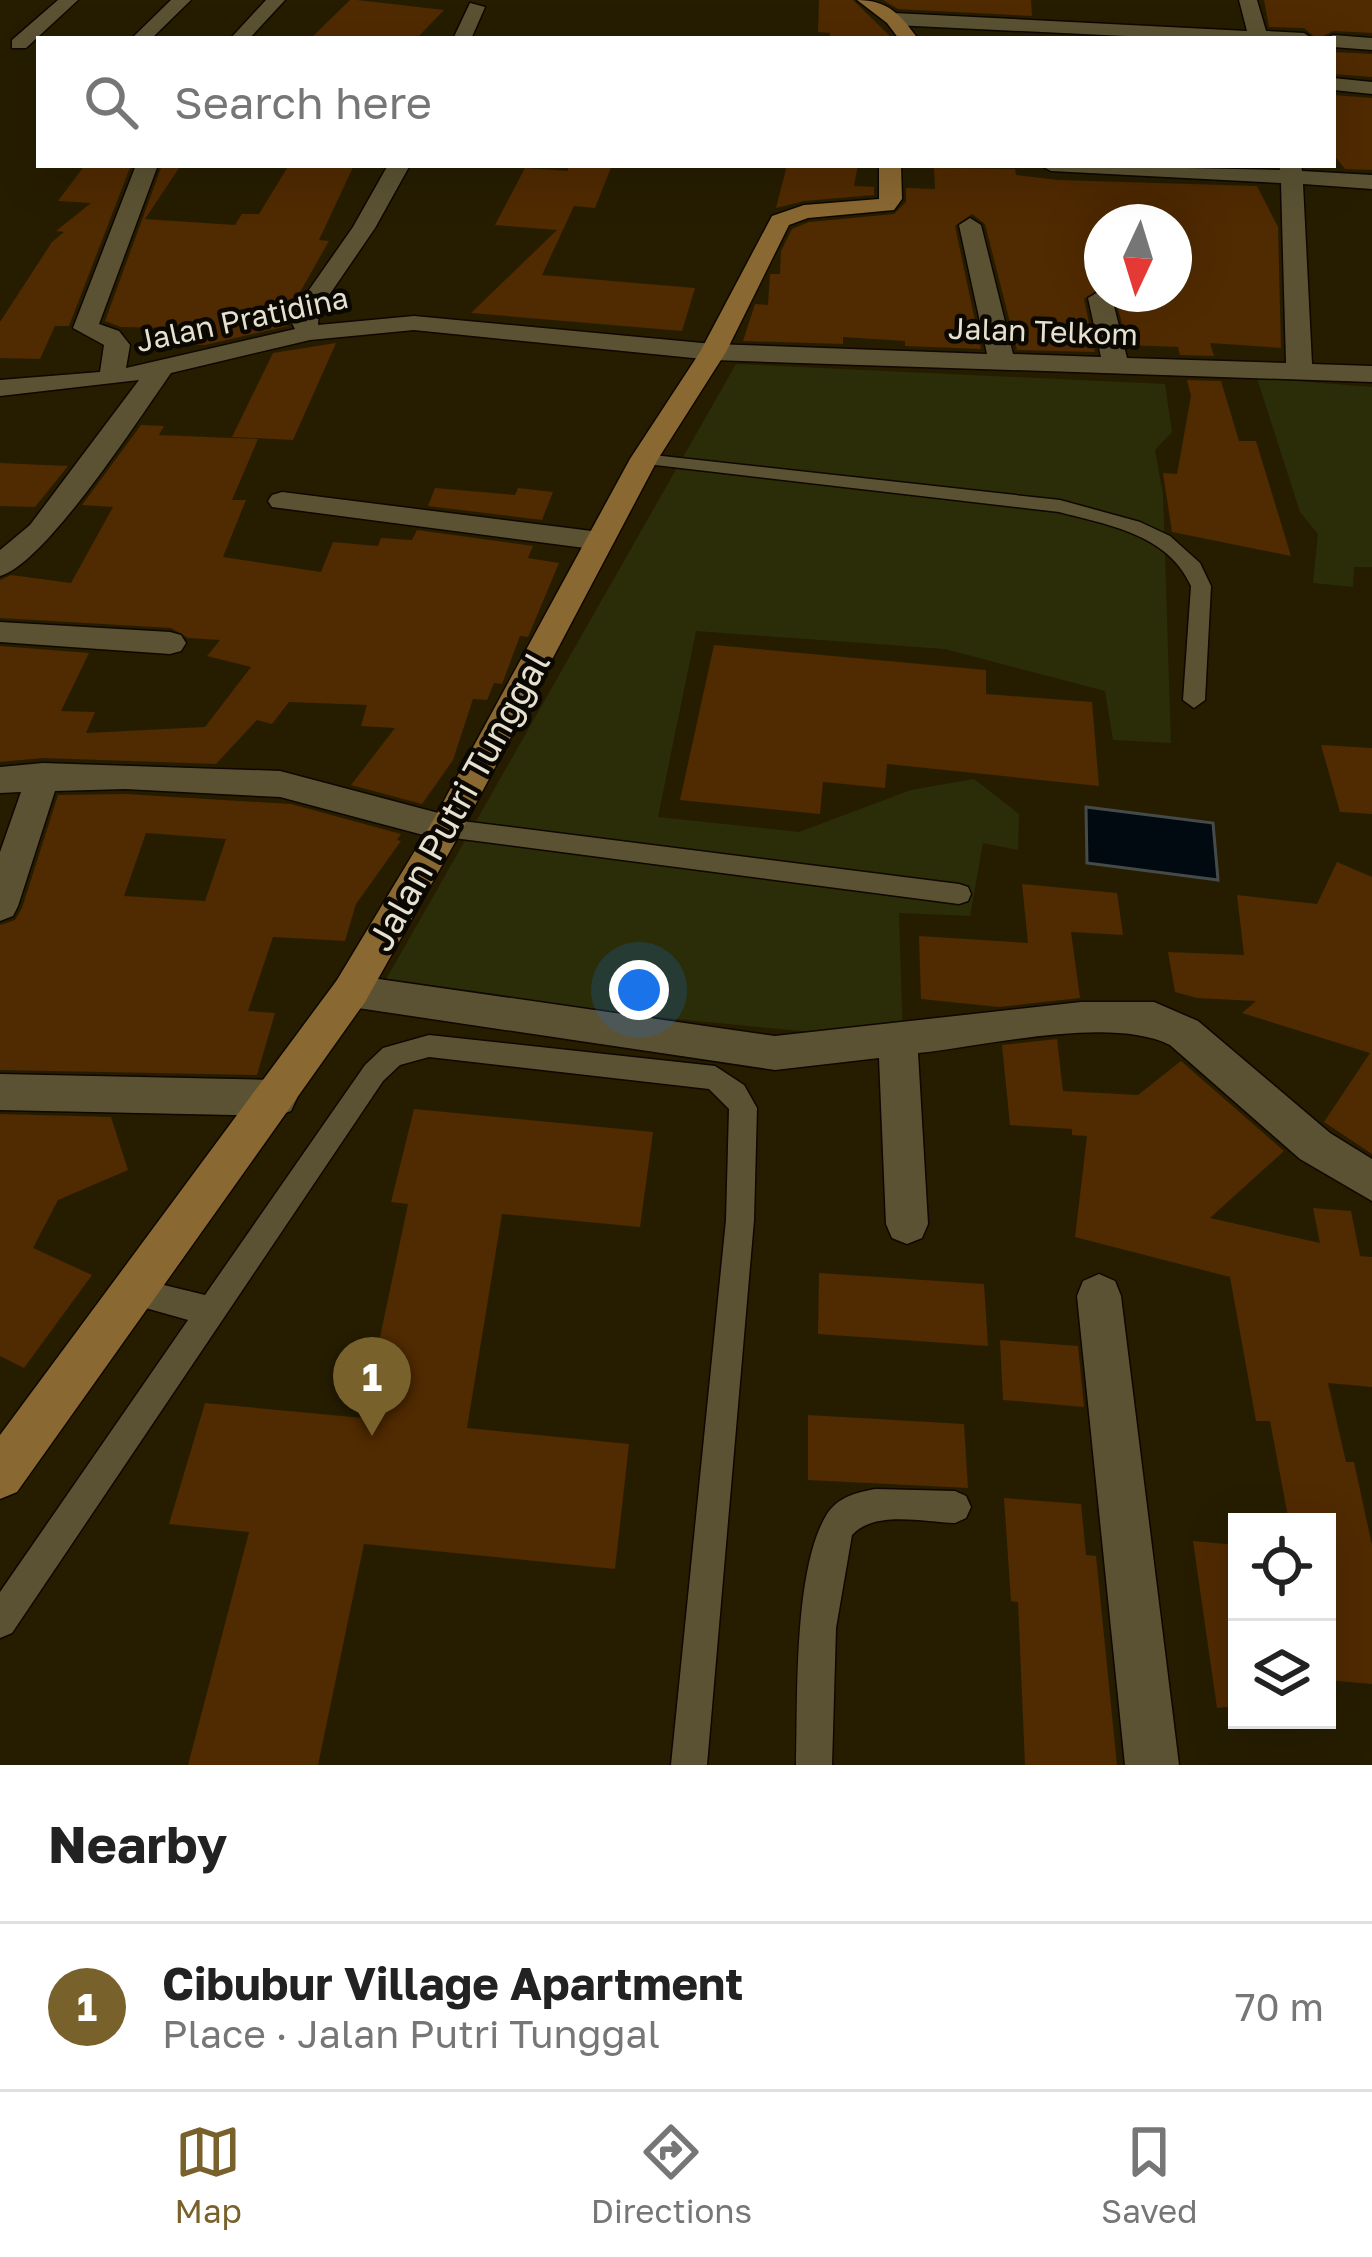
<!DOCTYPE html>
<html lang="en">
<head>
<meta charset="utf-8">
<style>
	:root { --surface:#fff; --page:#f2f2f2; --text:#222; --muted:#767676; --line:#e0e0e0; --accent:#79612b }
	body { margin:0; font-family:"Golos Text",sans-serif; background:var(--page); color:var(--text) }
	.controls { position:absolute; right:36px; bottom:36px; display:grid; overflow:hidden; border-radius:0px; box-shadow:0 12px 48px #0002 }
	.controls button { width:108px; height:108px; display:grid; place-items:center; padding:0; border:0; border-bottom:3px solid var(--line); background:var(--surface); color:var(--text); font:60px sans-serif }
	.compass { position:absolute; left:1084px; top:204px; width:108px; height:108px; border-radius:50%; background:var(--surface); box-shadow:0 12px 48px #0002; rotate:184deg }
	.you { position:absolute; left:639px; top:990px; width:42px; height:42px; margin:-30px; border:9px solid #fff; border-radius:50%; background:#1a73e8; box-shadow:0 0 0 18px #1a73e833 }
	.badge { display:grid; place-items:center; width:78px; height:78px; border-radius:50%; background:var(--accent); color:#fff; font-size:39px; font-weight:700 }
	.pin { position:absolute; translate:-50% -99px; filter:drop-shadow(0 3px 6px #0008) }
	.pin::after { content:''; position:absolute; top:63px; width:42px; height:36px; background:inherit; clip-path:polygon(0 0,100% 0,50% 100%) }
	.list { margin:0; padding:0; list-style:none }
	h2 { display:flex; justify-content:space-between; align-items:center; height:156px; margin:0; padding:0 48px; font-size:51px }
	h2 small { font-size:39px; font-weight:400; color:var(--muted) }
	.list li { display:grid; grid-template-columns:78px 1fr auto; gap:36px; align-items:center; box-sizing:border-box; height:168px; padding:0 48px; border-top:3px solid var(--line) }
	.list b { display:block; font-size:45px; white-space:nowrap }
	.list p { margin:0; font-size:39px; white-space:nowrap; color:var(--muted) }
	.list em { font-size:39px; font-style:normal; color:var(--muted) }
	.icon { flex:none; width:66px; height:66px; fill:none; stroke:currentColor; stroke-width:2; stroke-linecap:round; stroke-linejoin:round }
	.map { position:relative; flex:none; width:1372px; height:1765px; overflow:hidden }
	.search { position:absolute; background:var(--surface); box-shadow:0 12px 48px #0002; left:36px; right:36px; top:36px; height:132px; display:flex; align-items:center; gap:30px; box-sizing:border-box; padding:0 42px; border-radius:0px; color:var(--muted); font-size:45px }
	.sheet { height:324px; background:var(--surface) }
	nav { display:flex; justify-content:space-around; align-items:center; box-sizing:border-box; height:168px; border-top:3px solid var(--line); background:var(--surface); font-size:33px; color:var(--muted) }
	nav a { display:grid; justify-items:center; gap:6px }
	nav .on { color:var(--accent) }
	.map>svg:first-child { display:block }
</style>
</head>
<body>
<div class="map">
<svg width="1372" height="1765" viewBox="0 0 1372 1765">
	<rect width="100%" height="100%" fill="#261d00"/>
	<!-- green -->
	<path fill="#2b2d09" d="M 736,364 L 1165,384 L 1172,432 L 1155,450 L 1163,495 L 1171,743 L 1113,740 L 1105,691 L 945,649 L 696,631 L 658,817 L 799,832 L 911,790 L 974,779 L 1019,814 L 1018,850 L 983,843 L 970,916 L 899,913 L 903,1041 L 380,990 Z
		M 1257,378 L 1372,387 L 1372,567 L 1354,567 L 1353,587 L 1313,583 L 1318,534 L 1300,512 Z"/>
	<!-- water -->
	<path fill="#010a11" stroke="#454a4a" stroke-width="3" d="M 1086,807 L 1213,823 L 1218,880 L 1087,863 Z"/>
	<!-- building -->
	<path fill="#502a00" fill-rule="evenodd" d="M 350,0 L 357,0 L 444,10 L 416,39 L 310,39 Z
		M 819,0 L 853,0 L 893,39 L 830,39 L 830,33 L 818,32 Z
		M 883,0 L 1031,0 L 1032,16 L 898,9 Z
		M 1264,0 L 1372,0 L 1372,33 L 1333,31 L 1317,39 L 1304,28 L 1269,27 Z
		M 1333,52 L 1372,54 L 1372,77 L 1333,74 Z
		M 1333,95 L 1372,98 L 1372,170 L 1345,169 L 1333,154 Z
		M 85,165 L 131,165 L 69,326 L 55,326 L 40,359 L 0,358 L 0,322 L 52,242 L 64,232 L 56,231 L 91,203 L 58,201 Z
		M 162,165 L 181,165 L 145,219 L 235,225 L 242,214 L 259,214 L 289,165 L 354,165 L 319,240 L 329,241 L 291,308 L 288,326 L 205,345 L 166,344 L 174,328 L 121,327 L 105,321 Z
		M 568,165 L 612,165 L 595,208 L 574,206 L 542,275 L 695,288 L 682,331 L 471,313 L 557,230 L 495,225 L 525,168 L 568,171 Z
		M 787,165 L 858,165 L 854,186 L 874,187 L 874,195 L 804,201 L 776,208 Z
		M 934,168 L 1015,169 L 1016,175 L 1058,180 L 1257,186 L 1278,227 L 1281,348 L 1210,343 L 1214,356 L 1180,355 L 1178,347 L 1128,345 L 1114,294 L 1174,294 L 1174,221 L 1102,218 L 1102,287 L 1084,299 L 1095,352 L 1017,350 L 985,224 L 972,214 L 955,226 L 981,349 L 905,346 L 905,341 L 843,337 L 843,344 L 743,341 L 755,304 L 768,305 L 770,274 L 780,274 L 781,251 L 792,229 L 809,222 L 894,214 L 906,202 L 906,188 L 935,189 Z
		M 336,343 L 293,440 L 232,437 L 273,353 Z
		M 1187,380 L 1221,381 L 1239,441 L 1256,441 L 1291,556 L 1172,532 L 1163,473 L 1177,474 L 1191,396 Z
		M 141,425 L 164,426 L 159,435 L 258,439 L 232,500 L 246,500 L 223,557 L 321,572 L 333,542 L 378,546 L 381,538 L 412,540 L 417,530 L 533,546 L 528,558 L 559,563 L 528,637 L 520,636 L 502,684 L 494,683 L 487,700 L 473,699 L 453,760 L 422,804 L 351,785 L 395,728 L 361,726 L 367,705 L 289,702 L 272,724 L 257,720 L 216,764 L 43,758 L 0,762 L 0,646 L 89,653 L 61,711 L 95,712 L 86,733 L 205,727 L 251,667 L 207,656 L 220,640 L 188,638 L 171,628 L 0,618 L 0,580 L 11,575 L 71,583 L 113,507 L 82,505 Z
		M 0,463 L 68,466 L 35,507 L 0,506 Z
		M 435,488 L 515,495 L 518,488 L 553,492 L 542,520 L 428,506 Z
		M 714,645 L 986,670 L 986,694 L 1092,702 L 1099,786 L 887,764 L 885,788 L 823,782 L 820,814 L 680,800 Z
		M 1321,745 L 1372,748 L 1372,814 L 1340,812 Z
		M 125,794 L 291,804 L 401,834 L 397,840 L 401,841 L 356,904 L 345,941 L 273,937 L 248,1011 L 275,1013 L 257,1075 L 0,1070 L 0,925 L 15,920 L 22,908 L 58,795 ZM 146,833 L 226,839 L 205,901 L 124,896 Z
		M 1337,862 L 1372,877 L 1372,1154 L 1324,1122 L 1370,1053 L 1242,1013 L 1256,1001 L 1197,998 L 1175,992 L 1168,952 L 1244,955 L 1237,895 L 1317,904 Z
		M 1022,884 L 1117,893 L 1123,935 L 1071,932 L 1080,998 L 999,1007 L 921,999 L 919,936 L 1028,943 Z
		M 1057,1039 L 1063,1091 L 1138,1095 L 1181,1061 L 1284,1151 L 1210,1218 L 1320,1243 L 1313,1208 L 1351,1211 L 1360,1256 L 1372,1257 L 1372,1387 L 1328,1383 L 1346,1462 L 1354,1462 L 1372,1545 L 1372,1684 L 1327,1680 L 1327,1522 L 1289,1522 L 1270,1421 L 1256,1421 L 1230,1277 L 1075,1237 L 1087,1136 L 1072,1135 L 1072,1129 L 1010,1125 L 1002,1045 Z
		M 414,1109 L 653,1132 L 640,1227 L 502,1214 L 467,1428 L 629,1444 L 615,1569 L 364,1544 L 318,1765 L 188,1765 L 249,1532 L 169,1524 L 205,1403 L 363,1418 L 408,1204 L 391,1202 Z
		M 0,1114 L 111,1117 L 128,1170 L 58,1200 L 33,1248 L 92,1275 L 24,1368 L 0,1356 Z
		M 819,1273 L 984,1284 L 988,1346 L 818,1334 Z
		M 1000,1340 L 1078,1346 L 1084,1407 L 1003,1400 Z
		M 808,1415 L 964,1424 L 968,1488 L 808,1480 Z
		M 1004,1498 L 1081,1504 L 1086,1555 L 1096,1556 L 1117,1765 L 1025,1765 L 1018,1602 L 1011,1601 Z
		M 1193,1541 L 1237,1545 L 1237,1706 L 1217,1708 Z"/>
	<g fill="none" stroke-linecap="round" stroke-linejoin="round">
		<defs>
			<path id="lane" d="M 644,454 L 1060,500 L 1140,522 L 1170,536 L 1200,563 L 1211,586 L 1205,700 L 1194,708 L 1183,700 L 1191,586 C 1168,534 1108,525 1059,512 L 638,463 L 635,459 Z
				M 446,819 L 959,884 L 968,887 L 971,894 L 968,901 L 959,904 L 446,837 L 434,828 Z
				M 429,1035 L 715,1066 L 744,1085 L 757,1108 L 754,1220 L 707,1765 L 671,1765 L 726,1220 L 729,1109 L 709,1089 L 429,1057 L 400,1065 L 383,1081 L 12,1633 L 0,1638 L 0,1592 L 188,1320 L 121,1301 L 116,1291 L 121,1281 L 131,1277 L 205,1295 L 365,1065 L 383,1048 Z
				M 876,1489 L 955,1491 L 966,1496 L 971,1507 L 966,1518 L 955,1523 C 923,1522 875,1510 852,1535 L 836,1628 L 832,1765 L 796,1765 C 798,1700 793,1569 827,1514 C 838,1497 857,1492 876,1489 Z"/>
			<path id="street" d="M 58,0 L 78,0 L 26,48 L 12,48 L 12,40 Z
				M 171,0 L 191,0 L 151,39 L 131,39 Z
				M 266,0 L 285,0 L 249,39 L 230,39 Z
				M 1239,0 L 1257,0 L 1266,31 L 1304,33 L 1313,39 L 1188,39 L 894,25 L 885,19 L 894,13 L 1247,31 Z
				M 470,3 L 485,7 L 471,39 L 453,39 Z
				M 1333,35 L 1372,38 L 1372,50 L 1333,47 L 1333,39 L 1325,39 Z
				M 1333,78 L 1372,82 L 1372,94 L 1333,90 Z
				M 136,165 L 158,165 L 99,324 L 119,331 L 130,345 L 126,368 L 295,329 L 291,321 L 295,310 L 353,227 L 388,165 L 410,165 L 375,228 L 319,310 L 318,325 L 414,316 L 713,344 L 987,354 L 959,225 L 970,218 L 981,225 L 1013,354 L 1101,357 L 1088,298 L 1100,291 L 1112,298 L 1127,358 L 1286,363 L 1281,183 L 1051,171 L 1040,165 L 1280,170 L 1279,165 L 1301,165 L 1302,171 L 1372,175 L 1372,189 L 1303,184 L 1312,364 L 1372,366 L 1372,382 L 713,360 L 414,330 L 310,340 L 171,373 C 140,417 46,563 0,576 L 0,550 L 30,525 L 139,380 L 0,396 L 0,380 L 100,372 L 104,345 L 73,328 Z
				M 282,492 L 600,532 L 615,541 L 600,550 L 272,507 L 268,501 L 272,495 Z
				M 0,622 L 170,632 L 181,635 L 186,643 L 181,651 L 170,654 L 0,642 Z
				M 43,763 L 280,771 L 446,815 L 458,819 L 463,828 L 458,837 L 446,841 L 280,797 L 125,789 L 55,791 L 18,906 L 13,916 L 0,921 L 0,852 L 21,792 L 0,793 L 0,767 Z
				M 351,975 L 775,1036 L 1081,1002 L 1154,1002 L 1198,1021 L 1330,1133 L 1372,1159 L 1372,1201 L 1300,1159 L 1170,1045 C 1112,1015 985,1046 918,1053 L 928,1224 L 922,1238 L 907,1244 L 892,1238 L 886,1224 L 879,1058 L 775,1070 L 351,1007 L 337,1002 L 332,991 L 337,980 Z
				M 0,1074 L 277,1080 L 291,1085 L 297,1098 L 291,1111 L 277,1116 L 0,1110 Z
				M 1099,1274 L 1115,1281 L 1121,1296 L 1179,1765 L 1125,1765 L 1077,1296 L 1083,1281 Z"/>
			<path id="secondary" d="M 857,0 C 888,0 901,15 918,39 L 899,39 L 887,23 Z
				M 879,165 L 901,165 L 902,199 L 894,210 L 808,218 L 789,225 L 726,352 L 658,459 L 463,828 L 365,1002 L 17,1492 L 0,1499 L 0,1435 L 337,980 L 434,819 L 630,459 L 700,352 L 772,216 L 804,205 L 879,199 Z"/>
		</defs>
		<!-- lane casing -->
		<use href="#lane" stroke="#0f0700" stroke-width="3"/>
		<!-- street casing -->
		<use href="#street" stroke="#0f0700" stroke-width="3"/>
		<!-- secondary casing -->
		<use href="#secondary" stroke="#0f0700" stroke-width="3"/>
		<!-- lane -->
		<use href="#lane" fill="#5b5233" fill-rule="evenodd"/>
		<!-- street -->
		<use href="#street" fill="#5b5233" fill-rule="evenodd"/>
		<!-- secondary -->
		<use href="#secondary" fill="#8a6832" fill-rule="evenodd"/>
	</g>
	<g text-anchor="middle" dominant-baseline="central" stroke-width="9" stroke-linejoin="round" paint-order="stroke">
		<!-- far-street labels -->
		<g font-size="30" fill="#e5e0cf" stroke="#0b0801">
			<text transform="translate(242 319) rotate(-12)">Jalan Pratidina</text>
			<text transform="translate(1043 331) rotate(2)">Jalan Telkom</text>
		</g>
		<!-- street labels -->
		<g font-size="36" fill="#e5e0cf" stroke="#0b0801">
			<text transform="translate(458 801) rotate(-61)">Jalan Putri Tunggal</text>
		</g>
	</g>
</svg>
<div class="controls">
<button><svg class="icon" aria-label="locate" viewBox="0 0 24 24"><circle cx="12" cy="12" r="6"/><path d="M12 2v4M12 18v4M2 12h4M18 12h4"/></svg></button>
<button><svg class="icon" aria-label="layers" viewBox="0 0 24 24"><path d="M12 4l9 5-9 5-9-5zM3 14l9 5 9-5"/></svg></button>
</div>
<svg class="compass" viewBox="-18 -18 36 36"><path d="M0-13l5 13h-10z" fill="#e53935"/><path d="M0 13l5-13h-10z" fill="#767676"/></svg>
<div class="you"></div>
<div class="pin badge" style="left:372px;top:1436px">1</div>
<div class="search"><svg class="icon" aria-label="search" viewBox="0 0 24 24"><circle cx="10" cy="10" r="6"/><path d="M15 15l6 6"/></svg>Search here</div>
</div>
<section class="sheet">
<h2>Nearby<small></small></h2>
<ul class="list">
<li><span class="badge">1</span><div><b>Cibubur Village Apartment</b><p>Place · Jalan Putri Tunggal</p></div><em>70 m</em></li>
</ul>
</section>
<nav>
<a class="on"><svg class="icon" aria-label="map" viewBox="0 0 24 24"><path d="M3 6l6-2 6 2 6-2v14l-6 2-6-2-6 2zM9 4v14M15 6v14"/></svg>Map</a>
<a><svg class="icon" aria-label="directions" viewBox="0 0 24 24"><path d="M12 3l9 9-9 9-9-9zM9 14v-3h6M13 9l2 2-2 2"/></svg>Directions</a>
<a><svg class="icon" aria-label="saved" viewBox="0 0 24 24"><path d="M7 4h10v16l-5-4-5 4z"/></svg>Saved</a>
</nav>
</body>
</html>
